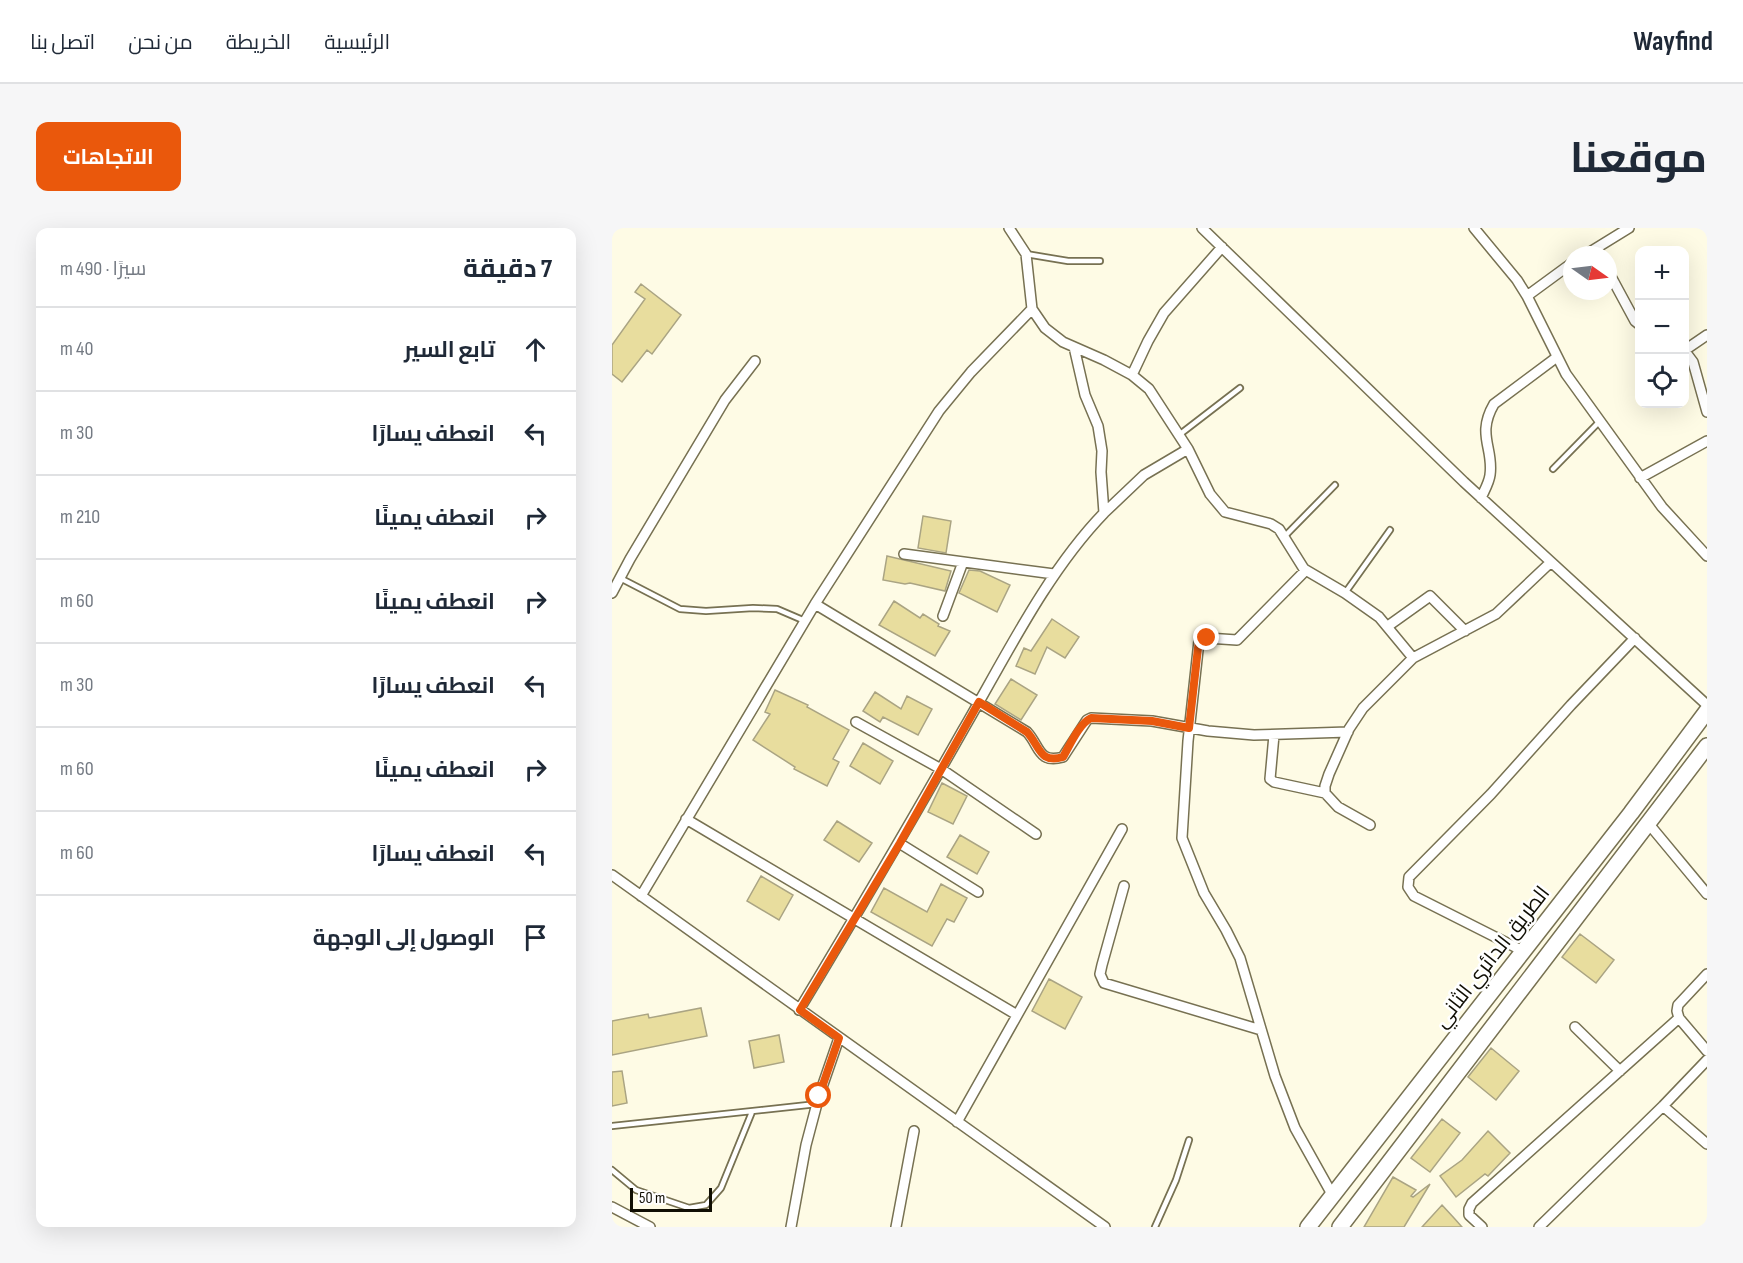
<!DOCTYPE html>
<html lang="ar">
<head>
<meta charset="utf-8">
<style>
	:root { --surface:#fff; --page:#f6f6f7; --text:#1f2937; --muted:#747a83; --line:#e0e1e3; --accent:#ea580c }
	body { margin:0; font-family:"Sofia Sans Condensed",Cairo,sans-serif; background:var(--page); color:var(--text); direction:rtl }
	.controls { position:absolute; right:18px; top:18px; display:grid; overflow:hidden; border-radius:12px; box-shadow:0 6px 24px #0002 }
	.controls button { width:54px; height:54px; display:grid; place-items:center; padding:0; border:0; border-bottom:2px solid var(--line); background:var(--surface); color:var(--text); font:30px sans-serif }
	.compass { position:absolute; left:951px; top:18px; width:54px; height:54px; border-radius:50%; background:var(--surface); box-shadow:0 6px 24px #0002; rotate:104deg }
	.scale { position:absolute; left:18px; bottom:15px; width:82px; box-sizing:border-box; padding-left:6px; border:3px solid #100e03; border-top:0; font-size:16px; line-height:21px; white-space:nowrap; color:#100e03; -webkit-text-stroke:4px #fff; paint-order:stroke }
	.stop { position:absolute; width:18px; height:18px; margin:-14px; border:4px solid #ea580c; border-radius:50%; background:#fff }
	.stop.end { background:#ea580c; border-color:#fff; box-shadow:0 2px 6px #0008 }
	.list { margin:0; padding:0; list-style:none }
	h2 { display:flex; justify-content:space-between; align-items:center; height:78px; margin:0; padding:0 24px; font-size:26px }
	h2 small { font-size:20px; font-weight:400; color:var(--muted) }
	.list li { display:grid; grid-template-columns:39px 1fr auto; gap:18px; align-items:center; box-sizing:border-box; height:84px; padding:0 24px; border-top:2px solid var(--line) }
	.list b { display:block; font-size:22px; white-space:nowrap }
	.list em { font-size:20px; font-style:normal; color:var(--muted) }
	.icon { flex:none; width:33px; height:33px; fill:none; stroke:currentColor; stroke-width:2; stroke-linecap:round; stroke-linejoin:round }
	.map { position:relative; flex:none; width:1095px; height:999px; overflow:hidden; direction:ltr; border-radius:12px }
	header { display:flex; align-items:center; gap:36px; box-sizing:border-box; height:84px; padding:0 30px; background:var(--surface); border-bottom:2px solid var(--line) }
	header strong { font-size:28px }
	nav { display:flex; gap:33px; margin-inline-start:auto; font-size:21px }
	.intro { display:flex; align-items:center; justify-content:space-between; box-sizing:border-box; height:144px; padding:0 36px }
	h1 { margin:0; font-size:42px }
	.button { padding:15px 27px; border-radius:12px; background:var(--accent); color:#fff; font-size:21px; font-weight:700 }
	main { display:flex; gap:36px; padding:0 36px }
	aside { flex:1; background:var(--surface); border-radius:12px; box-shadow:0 6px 24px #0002 }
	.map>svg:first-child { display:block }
</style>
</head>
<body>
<header>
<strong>Wayfind</strong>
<nav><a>الرئيسية</a><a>الخريطة</a><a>من نحن</a><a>اتصل بنا</a></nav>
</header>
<div class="intro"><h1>موقعنا</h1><a class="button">الاتجاهات</a></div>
<main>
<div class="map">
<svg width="1095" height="999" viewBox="0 0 1095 999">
	<rect width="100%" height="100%" fill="#fefbe5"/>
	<!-- building -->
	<path fill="#e8dd9e" stroke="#aaa483" stroke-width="1.5" d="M 29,56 L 69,87 L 40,126 L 35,122 L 10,154 L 0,146 L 0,117 L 33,71 L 23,64 Z
		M 311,288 L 339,293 L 334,325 L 306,320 Z
		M 275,328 L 339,343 L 333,363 L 298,355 L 293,356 L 271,352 Z
		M 357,342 L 368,343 L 398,357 L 385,384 L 347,365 Z
		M 282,373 L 308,390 L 311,386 L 327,396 L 326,398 L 338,403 L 323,428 L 267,397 Z
		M 440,391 L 467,409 L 453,430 L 435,419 L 423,446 L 404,438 L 412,420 L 419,423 Z
		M 399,451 L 425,467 L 409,492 L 383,476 Z
		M 163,462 L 196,477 L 195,479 L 237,502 L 221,531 L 227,534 L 215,558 L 182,541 L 183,539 L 141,512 L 158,486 L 153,484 Z
		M 263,464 L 289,481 L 295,468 L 320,481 L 306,507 L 271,489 L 268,494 L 251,483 Z
		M 251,515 L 281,533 L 268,556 L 238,538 Z
		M 330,555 L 355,568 L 341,596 L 316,584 Z
		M 225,593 L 260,615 L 247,634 L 212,612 Z
		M 348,607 L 377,624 L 365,646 L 335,629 Z
		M 149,648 L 181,667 L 167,692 L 135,673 Z
		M 329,656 L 355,670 L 342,694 L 335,691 L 320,718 L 259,684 L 272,660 L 315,684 Z
		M 968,706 L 1002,732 L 984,755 L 950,729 Z
		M 437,751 L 470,769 L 453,801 L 420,783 Z
		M 89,780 L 95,808 L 0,827 L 0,793 L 36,786 L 37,790 Z
		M 167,807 L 172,834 L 142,840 L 137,813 Z
		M 879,820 L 907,843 L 884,872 L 856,849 Z
		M 10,843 L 15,875 L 0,878 L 0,844 Z
		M 830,891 L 848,905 L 818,944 L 799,930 Z
		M 876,903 L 898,925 L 876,948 L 873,946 L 844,969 L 828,948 L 850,932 Z
		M 781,949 L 804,962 L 799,968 L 801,969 L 818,956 L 792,999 L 752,999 Z
		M 830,977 L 842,990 L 850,999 L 810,999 Z"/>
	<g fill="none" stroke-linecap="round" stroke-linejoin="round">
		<defs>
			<path id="service" d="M 414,26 L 456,33 L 488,33
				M 567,207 L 628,160
				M 941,241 L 988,193
				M 673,308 L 723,257
				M 8,350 L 68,381 L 94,383 L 141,380 L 165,381 L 193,393
				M 733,365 L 778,302
				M 0,898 L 205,876
				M 0,942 L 24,962 L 77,980 L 94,977 L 109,960 L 140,884
				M 543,999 L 564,952 L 577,912"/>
			<path id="minor" d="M 397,0 L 414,26 L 420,81 L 433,100 L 451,114 L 492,132 L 520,147 L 537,161 L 576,221 L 598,266 L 613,284 L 659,296 L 667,301 L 692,341 L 733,365 L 767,389 L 801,430
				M 590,0 L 852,254 L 1095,477
				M 862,0 L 905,52 L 915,68 L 954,146 L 1050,279 L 1095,328
				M 973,27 L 1017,0
				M 996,43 L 1023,93 L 1028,97
				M 915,68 L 960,35
				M 462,119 L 473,167 L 486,198 L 490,223 L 489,244 L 492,285 L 532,247 L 576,221
				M 1072,122 L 1081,134 L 1095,184
				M 1073,122 L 1095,107
				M 520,147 L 536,113 L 552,85 L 610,19
				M 1028,250 L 1095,213
				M 869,270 C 872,263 877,255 878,247 C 882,220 864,207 882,176 L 945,129
				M 292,326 L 442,346
				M 694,342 L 625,412 L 595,410 L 587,413 L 576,513 L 570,610 L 592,665 L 614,702 L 628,730 L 663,848 L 683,900 L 721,968
				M 0,365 L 18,331 L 113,172 L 143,133
				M 203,376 L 415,504 C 428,518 426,536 451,529 L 475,492 L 479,490 L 540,493 L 596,503 L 642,507 L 736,504
				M 331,388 L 351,334
				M 776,398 L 818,368 L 853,403
				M 244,494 L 329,541 L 424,606
				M 662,507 L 658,551 L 662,554 L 713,565
				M 74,591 L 405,787
				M 1036,595 L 1095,666
				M 758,597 L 726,579 L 713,565 L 713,558 L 717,546 L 737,501 L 751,480 L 801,430 L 884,386 L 939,334
				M 287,615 L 366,664
				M 0,647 L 493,999
				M 512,658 L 490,737 L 488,746 L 492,755 L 649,802
				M 29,668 L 203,376 L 327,183 L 359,144 L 420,81
				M 911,723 L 802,668 L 796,659 L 797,649 L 879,566 L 959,477 L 1023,410
				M 187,782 C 243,689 298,596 351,502 C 393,430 434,345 492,285
				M 1067,790 L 1065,783 L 1066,777 L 1095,746
				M 963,799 L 1008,843
				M 1051,878 L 1095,916
				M 345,894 L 510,601
				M 0,979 L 38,999
				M 179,999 L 194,917 L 207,868 L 227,810
				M 284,999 L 302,903
				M 870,999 L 857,987 L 857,981 L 860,975 L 1067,790 L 1095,823
				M 927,999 L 1051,878 L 1095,832"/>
			<path id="primary" d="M 696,999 L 1019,585 L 1095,483
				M 728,999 L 1095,518"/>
		</defs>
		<!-- service casing -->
		<use href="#service" stroke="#777152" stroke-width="8"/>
		<!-- minor casing -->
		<use href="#minor" stroke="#777152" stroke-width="12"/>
		<!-- primary casing -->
		<use href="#primary" stroke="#777152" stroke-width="18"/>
		<!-- service -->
		<use href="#service" stroke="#fff" stroke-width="4.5"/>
		<!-- minor -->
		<use href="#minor" stroke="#fff" stroke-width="9"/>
		<!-- primary -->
		<use href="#primary" stroke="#fff" stroke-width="15"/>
	</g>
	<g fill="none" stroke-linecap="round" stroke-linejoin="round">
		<!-- route -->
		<path stroke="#ea580c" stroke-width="8" d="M 207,868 L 227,810 L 188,782 L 288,615 L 367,474 L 415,504 C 428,518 427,536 451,529 C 458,517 467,496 479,490 L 540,493 L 577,500 L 586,420 L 587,413 L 595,410"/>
	</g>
	<g text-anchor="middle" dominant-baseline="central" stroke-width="5" stroke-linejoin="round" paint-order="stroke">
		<!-- street labels -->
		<g font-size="21" fill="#100e03" stroke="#fff">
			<text transform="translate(880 729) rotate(-52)">الطريق الدائري الثاني</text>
		</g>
	</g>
</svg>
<div class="controls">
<button>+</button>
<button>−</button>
<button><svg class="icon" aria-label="locate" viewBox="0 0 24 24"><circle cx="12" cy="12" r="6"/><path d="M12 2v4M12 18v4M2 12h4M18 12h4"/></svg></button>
</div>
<svg class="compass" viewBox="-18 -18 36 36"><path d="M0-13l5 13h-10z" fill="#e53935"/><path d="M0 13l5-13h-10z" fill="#747a83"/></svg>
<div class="scale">50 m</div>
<div class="stop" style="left:207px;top:868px"></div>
<div class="stop end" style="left:595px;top:410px"></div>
</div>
<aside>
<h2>7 دقيقة<small>سيرًا · 490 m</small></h2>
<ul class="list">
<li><svg class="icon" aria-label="ahead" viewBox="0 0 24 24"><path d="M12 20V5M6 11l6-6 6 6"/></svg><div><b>تابع السير</b></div><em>40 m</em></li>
<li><svg class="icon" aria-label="left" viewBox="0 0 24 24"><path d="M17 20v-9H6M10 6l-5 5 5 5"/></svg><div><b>انعطف يسارًا</b></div><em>30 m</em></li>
<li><svg class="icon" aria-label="right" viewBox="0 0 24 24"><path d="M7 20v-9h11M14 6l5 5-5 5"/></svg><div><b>انعطف يمينًا</b></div><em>210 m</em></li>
<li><svg class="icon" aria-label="right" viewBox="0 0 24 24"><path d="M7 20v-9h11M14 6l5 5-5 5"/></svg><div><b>انعطف يمينًا</b></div><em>60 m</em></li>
<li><svg class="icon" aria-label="left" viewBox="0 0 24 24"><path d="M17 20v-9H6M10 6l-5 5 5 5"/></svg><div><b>انعطف يسارًا</b></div><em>30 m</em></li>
<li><svg class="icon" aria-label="right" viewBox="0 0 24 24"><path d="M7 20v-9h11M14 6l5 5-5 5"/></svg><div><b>انعطف يمينًا</b></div><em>60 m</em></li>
<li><svg class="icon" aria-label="left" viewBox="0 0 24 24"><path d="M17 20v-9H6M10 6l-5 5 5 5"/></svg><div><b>انعطف يسارًا</b></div><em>60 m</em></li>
<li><svg class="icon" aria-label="arrive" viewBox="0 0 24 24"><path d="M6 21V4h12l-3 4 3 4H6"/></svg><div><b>الوصول إلى الوجهة</b></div></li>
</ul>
</aside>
</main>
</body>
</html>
